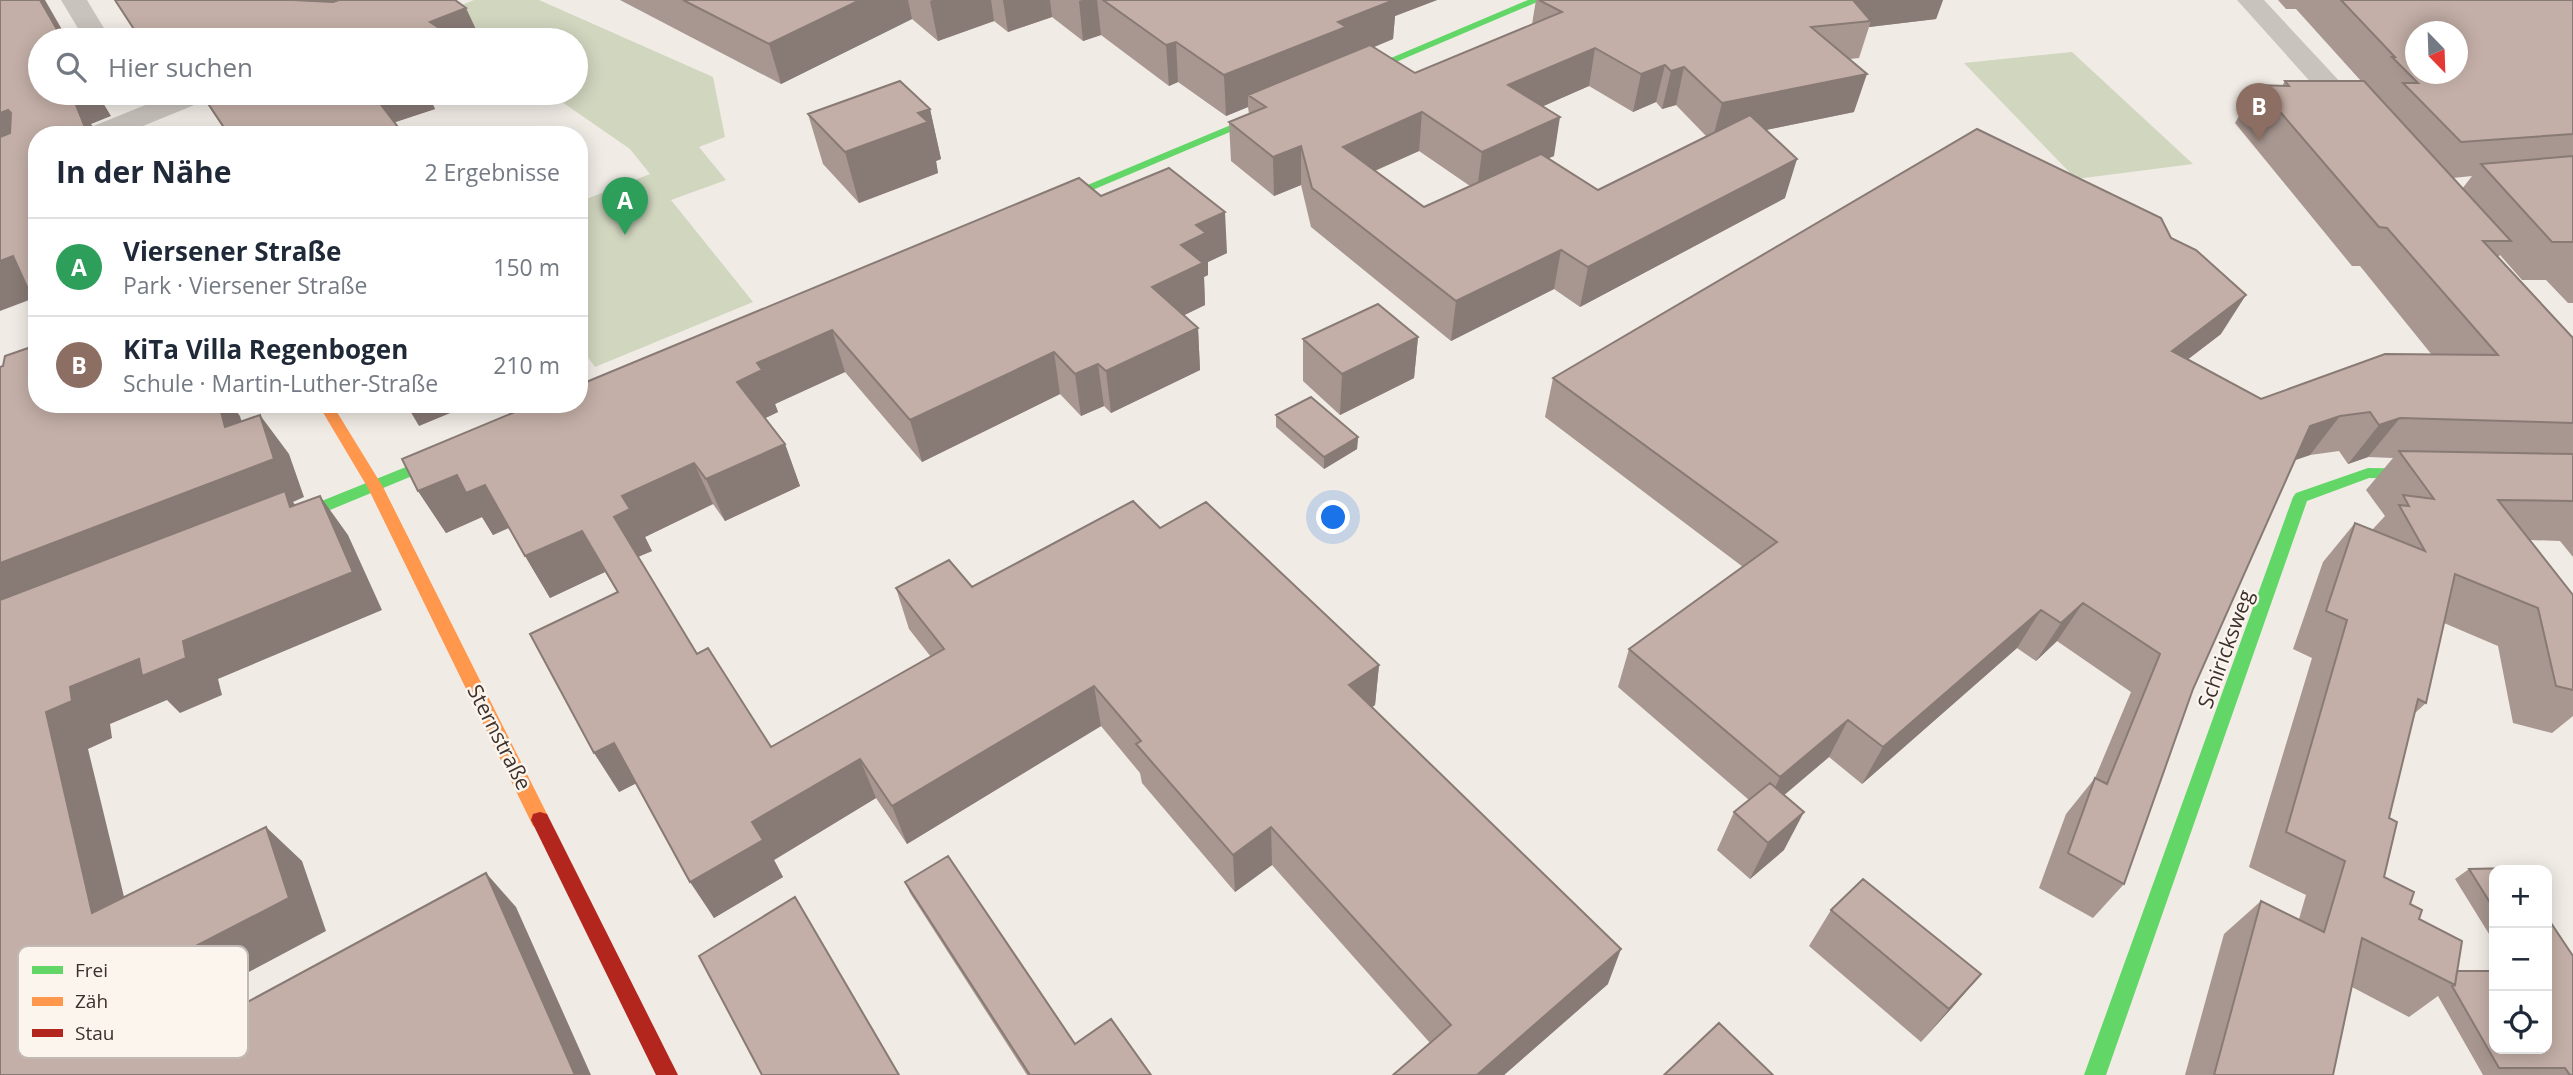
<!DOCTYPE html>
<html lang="de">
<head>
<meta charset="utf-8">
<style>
	:root { --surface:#fff; --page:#f2f2f3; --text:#1f2937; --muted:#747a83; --line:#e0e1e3; --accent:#b45309 }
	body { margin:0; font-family:"Open Sans",sans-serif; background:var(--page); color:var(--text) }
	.controls { position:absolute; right:21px; bottom:21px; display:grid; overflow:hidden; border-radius:14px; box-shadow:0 4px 18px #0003 }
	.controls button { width:63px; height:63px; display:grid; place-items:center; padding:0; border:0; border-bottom:2px solid var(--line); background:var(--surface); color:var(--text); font:35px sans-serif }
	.compass { position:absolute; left:2405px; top:21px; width:63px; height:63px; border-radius:50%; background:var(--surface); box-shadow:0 4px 18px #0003; rotate:157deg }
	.you { position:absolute; left:1334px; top:518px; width:24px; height:24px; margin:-18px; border:5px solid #fff; border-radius:50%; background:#1a73e8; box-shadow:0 0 0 10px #1a73e833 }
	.badge { display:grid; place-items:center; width:46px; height:46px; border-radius:50%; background:var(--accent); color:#fff; font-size:23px; font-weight:700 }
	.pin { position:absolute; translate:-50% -58px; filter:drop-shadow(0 2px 4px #0008) }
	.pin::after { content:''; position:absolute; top:37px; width:24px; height:21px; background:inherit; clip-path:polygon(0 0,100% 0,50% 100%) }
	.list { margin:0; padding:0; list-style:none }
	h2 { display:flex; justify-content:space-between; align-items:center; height:91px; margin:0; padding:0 28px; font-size:30px }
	h2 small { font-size:23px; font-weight:400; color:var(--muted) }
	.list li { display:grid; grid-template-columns:46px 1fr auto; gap:21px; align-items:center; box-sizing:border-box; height:98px; padding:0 28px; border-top:2px solid var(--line) }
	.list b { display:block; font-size:26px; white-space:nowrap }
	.list p { margin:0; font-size:23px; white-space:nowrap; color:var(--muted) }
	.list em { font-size:23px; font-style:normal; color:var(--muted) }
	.icon { flex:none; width:38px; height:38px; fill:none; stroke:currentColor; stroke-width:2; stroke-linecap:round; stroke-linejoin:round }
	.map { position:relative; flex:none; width:2573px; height:1075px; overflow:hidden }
	.search { position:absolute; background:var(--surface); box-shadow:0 4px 18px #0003; left:28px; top:28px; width:560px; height:77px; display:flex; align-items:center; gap:18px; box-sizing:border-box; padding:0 24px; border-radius:38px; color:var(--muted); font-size:26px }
	.panel { position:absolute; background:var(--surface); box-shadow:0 4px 18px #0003; left:28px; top:126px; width:560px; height:287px; border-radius:28px }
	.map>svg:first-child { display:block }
</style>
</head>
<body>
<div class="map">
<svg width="2573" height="1075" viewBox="0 0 2573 1075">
	<rect width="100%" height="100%" fill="#f0ebe5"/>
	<!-- green -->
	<path fill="#d1d6bf" d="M 474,0 L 539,0 L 713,77 L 725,137 L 699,147 L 726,180 L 671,200 L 753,302 L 595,367 L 579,345 L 579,202 L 650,174 L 630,149 L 549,93 L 576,93 L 576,40 L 474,40 L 437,15 Z
		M 2072,52 L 2193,164 L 2076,179 L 1964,63 Z"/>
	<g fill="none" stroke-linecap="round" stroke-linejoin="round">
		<!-- street -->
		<path fill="#c9c3be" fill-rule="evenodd" d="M 61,0 L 87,0 L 111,40 L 85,40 Z
			M 2237,0 L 2264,0 L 2370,114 L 2374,120 L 2370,126 L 2360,128 L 2350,126 Z
			M 175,93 L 213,93 L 209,99 L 121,135 L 82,135 L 86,129 Z"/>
		<!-- fast -->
		<path fill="#63d668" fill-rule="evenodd" d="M 1528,0 L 1542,0 L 1349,82 L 1339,80 Z
			M 1276,106 L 1280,107 L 1280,111 L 1045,210 L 1041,211 L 1035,207 Z
			M 458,446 L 465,451 L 463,455 L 284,529 L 272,529 L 270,525 L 272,521 Z
			M 2368,468 L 2431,469 L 2439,474 L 2431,479 L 2369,478 L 2307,501 L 2106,1075 L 2084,1075 L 2293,497 L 2296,493 Z"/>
		<!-- slow -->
		<path fill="#ff974d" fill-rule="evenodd" d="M 318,404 L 332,404 L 383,487 L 547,814 L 549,820 L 547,826 L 540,828 L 533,826 L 368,488 Z"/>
		<!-- jam -->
		<path fill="#b3261e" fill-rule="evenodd" d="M 540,812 L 547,814 L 678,1075 L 656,1075 L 531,820 L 533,814 Z"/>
	</g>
	<!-- wall -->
	<path fill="#a89690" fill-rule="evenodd" d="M 620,0 L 1437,0 L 1395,16 L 1393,39 L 1374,47 L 1415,73 L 1532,24 L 1536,0 L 1943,0 L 1936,19 L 1869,27 L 1859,58 L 1850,59 L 1854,112 L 1766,130 L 1785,198 L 1580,307 L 1554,289 L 1451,341 L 1311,227 L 1301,185 L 1274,196 L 1231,161 L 1229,122 L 1249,114 L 1248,107 L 1226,116 L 1178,82 L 1169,86 L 1101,35 L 1083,41 L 1052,17 L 1008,32 L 994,21 L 938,41 L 912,19 L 781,84 ZM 1589,86 L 1633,112 L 1656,102 L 1662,109 L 1676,105 L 1707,137 L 1598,190 L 1548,158 L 1554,156 L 1542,106 ZM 1419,151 L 1470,186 L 1424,207 L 1375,171 Z
		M 2278,0 L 2573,0 L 2573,303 L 2568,303 L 2546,280 L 2522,280 L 2500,255 L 2498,257 L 2573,338 L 2573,557 L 2560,541 L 2529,540 L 2573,595 L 2573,716 L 2552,733 L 2513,723 L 2498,646 L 2444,623 L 2426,703 L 2414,714 L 2389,818 L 2384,877 L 2410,904 L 2419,919 L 2457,971 L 2547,1049 L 2573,1075 L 2483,1075 L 2438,996 L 2409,1017 L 2352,987 L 2333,1075 L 2185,1075 L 2224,934 L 2261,901 L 2299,919 L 2306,895 L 2249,867 L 2312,658 L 2293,649 L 2323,562 L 2355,523 L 2372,530 L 2385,516 L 2366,490 L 2393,458 L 2368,457 L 2348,464 L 2339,451 L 2310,455 L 2295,460 L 2193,689 L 2124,884 L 2093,918 L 2039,888 L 2066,814 L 2095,778 L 2131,692 L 2057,641 L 2036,661 L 2017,648 L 1862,784 L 1829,757 L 1784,795 L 1784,850 L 1750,879 L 1717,850 L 1734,812 L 1749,800 L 1618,687 L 1629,649 L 1743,567 L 1545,417 L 1553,378 L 2221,334 L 2188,359 L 2261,399 L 2432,355 L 2360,266 L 2352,266 L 2235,123 L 2257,85 L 2282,86 L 2285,81 L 2361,81 L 2296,9 L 2286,9 ZM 2472,176 L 2462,189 L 2453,178 Z
		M 200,93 L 427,93 L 435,109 L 394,122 L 404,135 L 228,135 Z
		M 930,109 L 941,159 L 936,161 L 938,173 L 859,203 L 823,164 L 808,114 Z
		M 1101,196 L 1227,253 L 1208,262 L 1208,275 L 1204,277 L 1205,305 L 1184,315 L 1198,328 L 1200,370 L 1111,413 L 1104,406 L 1081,416 L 1060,394 L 922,462 L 845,372 L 775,404 L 778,412 L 765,418 L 785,444 L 800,486 L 725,521 L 713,504 L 645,537 L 652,551 L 638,557 L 697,654 L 771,747 L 931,657 L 909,629 L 896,588 L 972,587 L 1160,528 L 1379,665 L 1375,705 L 1372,707 L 1608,984 L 1504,1075 L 1393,1075 L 1430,1043 L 1272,865 L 1235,892 L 1142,783 L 1140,773 L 1101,726 L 907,844 L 876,798 L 774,860 L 783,877 L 714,918 L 636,783 L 619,792 L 617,592 L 605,572 L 550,598 L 509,528 L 493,535 L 482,517 L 446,533 L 418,491 Z
		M 1418,337 L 1414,378 L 1340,415 L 1303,381 L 1303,339 Z
		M 1276,415 L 1358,437 L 1357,449 L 1324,469 L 1276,427 Z
		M 2469,869 L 2494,870 L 2494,942 L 2455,879 Z
		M 905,882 L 1075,1044 L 1151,1075 L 1027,1075 L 910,893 Z
		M 1831,910 L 1981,974 L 1921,1042 L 1809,946 Z"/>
	<!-- shaded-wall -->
	<path fill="#887a75" d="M 40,0 L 45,0 L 68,40 L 63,40 Z
		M 293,0 L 400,0 L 320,32 Z
		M 860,0 L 908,0 L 912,19 L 781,84 L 769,44 Z
		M 933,0 L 991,0 L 994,21 L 938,41 L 930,1 Z
		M 1003,0 L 1050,0 L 1052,17 L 1008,32 Z
		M 1082,0 L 1097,0 L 1101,35 L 1083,41 L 1079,1 Z
		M 1371,0 L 1437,0 L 1395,16 L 1393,39 L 1345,59 L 1248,95 L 1248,107 L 1226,116 L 1224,75 L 1338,22 Z
		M 1847,0 L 1943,0 L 1936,19 L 1869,27 L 1871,21 Z
		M 466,8 L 481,40 L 424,40 L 430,22 Z
		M 1176,42 L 1178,82 L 1169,86 L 1166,45 Z
		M 1595,48 L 1589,86 L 1503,124 L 1508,85 Z
		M 1665,65 L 1656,102 L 1633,112 L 1641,74 Z
		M 1684,67 L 1676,105 L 1662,109 L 1671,71 Z
		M 1867,74 L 1854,112 L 1712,141 L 1722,103 Z
		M 56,93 L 97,93 L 111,116 L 91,124 L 99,135 L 88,135 L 52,98 Z
		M 370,93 L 427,93 L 435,109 L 387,125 Z
		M 930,109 L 941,159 L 936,161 L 938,173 L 859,203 L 845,152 L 918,113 Z
		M 8,110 L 36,148 L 0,162 L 0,113 Z
		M 1422,112 L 1419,151 L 1342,185 L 1343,147 Z
		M 1560,117 L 1554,156 L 1477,190 L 1482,152 Z
		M 1301,146 L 1301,185 L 1274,196 L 1273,157 Z
		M 1797,159 L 1785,198 L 1580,307 L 1588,267 Z
		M 1225,212 L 1227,253 L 1208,262 L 1208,275 L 1204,277 L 1205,305 L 1156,329 L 1152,287 L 1196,225 Z
		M 1561,250 L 1554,289 L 1451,341 L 1456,301 Z
		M 13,256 L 37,297 L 0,311 L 0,261 Z
		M 2246,295 L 2221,334 L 2148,390 L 2172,351 Z
		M 1198,328 L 1200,370 L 1111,413 L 1106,371 Z
		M 832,330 L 845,372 L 775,404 L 778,412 L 753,424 L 737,382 L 757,363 Z
		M 1418,337 L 1414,378 L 1340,415 L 1342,374 Z
		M 1054,352 L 1060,394 L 922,462 L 910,420 Z
		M 1098,364 L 1104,406 L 1081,416 L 1075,374 Z
		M 219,404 L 231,404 L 240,416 L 255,466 L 225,427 Z
		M 406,404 L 472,404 L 419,426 Z
		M 260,415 L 289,454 L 304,497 L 293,502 L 314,529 L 0,616 L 0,563 Z
		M 2340,416 L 2310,455 L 2281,465 L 2310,426 Z
		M 2400,418 L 2368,457 L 2348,464 L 2379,425 Z
		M 1358,437 L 1357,449 L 1324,469 L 1324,457 Z
		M 785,444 L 800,486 L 725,521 L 706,479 Z
		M 694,463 L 713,504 L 645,537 L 652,551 L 635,558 L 614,517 L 622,496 Z
		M 457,475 L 485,485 L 510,527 L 493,535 L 482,517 L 446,533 L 418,491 Z
		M 320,496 L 348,535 L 382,610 L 218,679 L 222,695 L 180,713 L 167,700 L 110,724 L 112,738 L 88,749 L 136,946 L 92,913 L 46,712 L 70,687 L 183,641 Z
		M 582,531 L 605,572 L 550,598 L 525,556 Z
		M 2083,603 L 2057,641 L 2036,661 L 2061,623 Z
		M 2041,610 L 2017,648 L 1862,784 L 1883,747 Z
		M 1379,665 L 1375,705 L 1347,725 L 1349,685 Z
		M 1094,686 L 1101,726 L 907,844 L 892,806 Z
		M 1848,720 L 1829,757 L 1763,813 L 1780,777 Z
		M 614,743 L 639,782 L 619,792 L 594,753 Z
		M 860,759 L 876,798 L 774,860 L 783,877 L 714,918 L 690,882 L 752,822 Z
		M 1804,812 L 1784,850 L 1750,879 L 1768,843 Z
		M 266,827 L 302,861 L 326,931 L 228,983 L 248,1056 L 205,1025 L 186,951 Z
		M 1271,827 L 1272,865 L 1235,892 L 1233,855 Z
		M 486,873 L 516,907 L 591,1075 L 575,1075 Z
		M 1621,949 L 1608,984 L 1504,1075 L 1477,1075 Z
		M 1981,974 L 1952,1008 L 1921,1042 L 1949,1009 Z"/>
	<!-- building -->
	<path fill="#c3afa7" stroke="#887a75" stroke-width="2" fill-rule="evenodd" d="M 0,0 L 40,0 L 63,40 L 40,40 L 40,93 L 56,93 L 52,98 L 74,100 L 88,135 L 37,135 L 37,309 L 13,256 L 0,261 L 0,137 L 10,133 L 11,113 L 8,110 L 0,113 Z
		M 115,0 L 293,0 L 333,2 L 339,0 L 455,0 L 466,8 L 430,22 L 445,32 L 424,40 L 141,40 Z
		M 683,0 L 860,0 L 769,44 Z
		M 1103,0 L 1394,0 L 1338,22 L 1346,27 L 1224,75 L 1176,42 L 1166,45 Z
		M 1539,0 L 1853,0 L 1871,21 L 1811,27 L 1867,74 L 1722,103 L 1684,67 L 1671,71 L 1665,65 L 1641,74 L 1595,48 L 1508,85 L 1560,117 L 1482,152 L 1422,112 L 1343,147 L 1424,207 L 1541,154 L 1598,190 L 1750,115 L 1797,159 L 1588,267 L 1561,250 L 1456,301 L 1312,188 L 1301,146 L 1273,157 L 1229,122 L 1266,107 L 1248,95 L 1370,45 L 1415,73 L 1562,12 Z
		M 2341,0 L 2573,0 L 2573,134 L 2461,142 L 2403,83 L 2418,83 L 2392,57 L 2395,57 ZM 2416,32 L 2458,32 L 2458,74 L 2416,74 Z
		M 900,81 L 930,109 L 918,113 L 928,122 L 845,152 L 808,114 Z
		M 2285,81 L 2364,81 L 2511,241 L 2483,241 L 2573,338 L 2573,423 L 2400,418 L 2379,425 L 2370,412 L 2340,416 L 2310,426 L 2193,689 L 2124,884 L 2068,853 L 2095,778 L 2107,784 L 2160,654 L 2083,603 L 2061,623 L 2041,610 L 1883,747 L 1848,720 L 1780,777 L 1629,649 L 1777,542 L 1553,378 L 1977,129 L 2161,218 L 2171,238 L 2196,250 L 2246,295 L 2172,351 L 2261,399 L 2385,354 L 2498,355 L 2387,228 L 2379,227 L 2257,85 L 2289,86 Z
		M 201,93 L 372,93 L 404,135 L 229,135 Z
		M 2573,156 L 2573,242 L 2552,242 L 2481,164 Z
		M 1169,168 L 1225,212 L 1196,225 L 1206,233 L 1181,245 L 1203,263 L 1152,287 L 1198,328 L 1106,371 L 1098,364 L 1075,374 L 1054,352 L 910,420 L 832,330 L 757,363 L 762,370 L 737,382 L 785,444 L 706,479 L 694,463 L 622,496 L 630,509 L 614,517 L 697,654 L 708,648 L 771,747 L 944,649 L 896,588 L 949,560 L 972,587 L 1133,501 L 1160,528 L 1206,502 L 1379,665 L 1349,685 L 1621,949 L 1477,1075 L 1393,1075 L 1451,1025 L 1271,827 L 1233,855 L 1136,744 L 1141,741 L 1094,686 L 892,806 L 860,759 L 752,822 L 763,840 L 690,882 L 614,743 L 594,753 L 530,634 L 618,592 L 582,531 L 525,556 L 485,485 L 466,493 L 457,475 L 418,491 L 402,459 L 534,404 L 579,404 L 579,385 L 1079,178 L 1101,196 Z
		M 1378,304 L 1418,337 L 1342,374 L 1303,339 Z
		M 37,345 L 37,404 L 219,404 L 225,427 L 260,415 L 274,459 L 0,563 L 0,367 L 3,366 L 5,356 Z
		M 1311,397 L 1358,437 L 1324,457 L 1276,415 Z
		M 2399,451 L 2573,454 L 2573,501 L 2498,500 L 2573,595 L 2573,690 L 2556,686 L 2538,608 L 2455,574 L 2426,703 L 2418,699 L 2389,818 L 2397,822 L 2384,877 L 2414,892 L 2410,904 L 2422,910 L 2419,919 L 2462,941 L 2455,985 L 2362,938 L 2333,1075 L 2214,1075 L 2261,901 L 2324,932 L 2345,861 L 2286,832 L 2347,620 L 2326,611 L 2355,523 L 2425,551 L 2399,505 L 2409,506 L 2403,495 L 2434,499 Z
		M 285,491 L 290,507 L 320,496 L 353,572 L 183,641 L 186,658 L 142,676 L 139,659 L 70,687 L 72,701 L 46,712 L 92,913 L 266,827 L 289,898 L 186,951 L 205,1025 L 486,873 L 575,1075 L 0,1075 L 0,600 Z
		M 1770,783 L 1804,812 L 1768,843 L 1734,812 Z
		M 948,856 L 1075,1044 L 1111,1019 L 1151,1075 L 1030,1075 L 905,882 Z
		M 2515,868 L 2516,870 L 2494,870 L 2494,909 L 2469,869 Z
		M 1863,879 L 1981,974 L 1949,1009 L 1831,910 Z
		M 795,897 L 899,1075 L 762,1075 L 699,956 Z
		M 2547,917 L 2573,956 L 2573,1075 L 2570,1075 L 2565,1068 L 2499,1068 L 2452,986 L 2455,985 L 2457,971 L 2494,971 L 2494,1049 L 2547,1049 Z
		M 1719,1023 L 1773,1075 L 1664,1075 Z"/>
	<g text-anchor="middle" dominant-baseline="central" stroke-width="5" stroke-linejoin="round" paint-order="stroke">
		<!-- street labels -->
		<g font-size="21" fill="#3b302b" stroke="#fbf5ee">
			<text transform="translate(2225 649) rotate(-70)">Schiricksweg</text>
			<text transform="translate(500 737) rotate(63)">Sternstraße</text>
		</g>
	</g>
	<!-- legend -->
	<rect x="18" y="946" width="230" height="112" rx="10" fill="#fbf5ee" stroke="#c1bab4" stroke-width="2"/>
	<rect x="32" y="966" width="31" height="8" fill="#63d668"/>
	<rect x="32" y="997" width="31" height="9" fill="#ff974d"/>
	<rect x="32" y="1029" width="31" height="8" fill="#b3261e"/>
	<g font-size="19" fill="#3b302b">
		<text x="75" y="977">Frei</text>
		<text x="75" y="1008">Zäh</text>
		<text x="75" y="1040">Stau</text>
	</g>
</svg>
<div class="controls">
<button>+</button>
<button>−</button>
<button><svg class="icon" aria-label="locate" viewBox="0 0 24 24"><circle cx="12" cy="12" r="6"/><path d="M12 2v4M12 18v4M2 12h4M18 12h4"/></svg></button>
</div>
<svg class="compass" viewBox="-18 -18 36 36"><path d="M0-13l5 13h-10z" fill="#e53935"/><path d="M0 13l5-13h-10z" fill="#747a83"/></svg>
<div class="you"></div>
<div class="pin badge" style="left:625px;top:235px;background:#2e9e5b">A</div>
<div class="pin badge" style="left:2259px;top:141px;background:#8d6e63">B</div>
<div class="search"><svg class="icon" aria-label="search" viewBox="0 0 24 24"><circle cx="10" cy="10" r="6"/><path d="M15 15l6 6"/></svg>Hier suchen</div>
<section class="panel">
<h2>In der Nähe<small>2 Ergebnisse</small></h2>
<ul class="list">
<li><span class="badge" style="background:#2e9e5b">A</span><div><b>Viersener Straße</b><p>Park · Viersener Straße</p></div><em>150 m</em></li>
<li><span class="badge" style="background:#8d6e63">B</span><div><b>KiTa Villa Regenbogen</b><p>Schule · Martin-Luther-Straße</p></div><em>210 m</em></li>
</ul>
</section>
</div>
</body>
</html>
